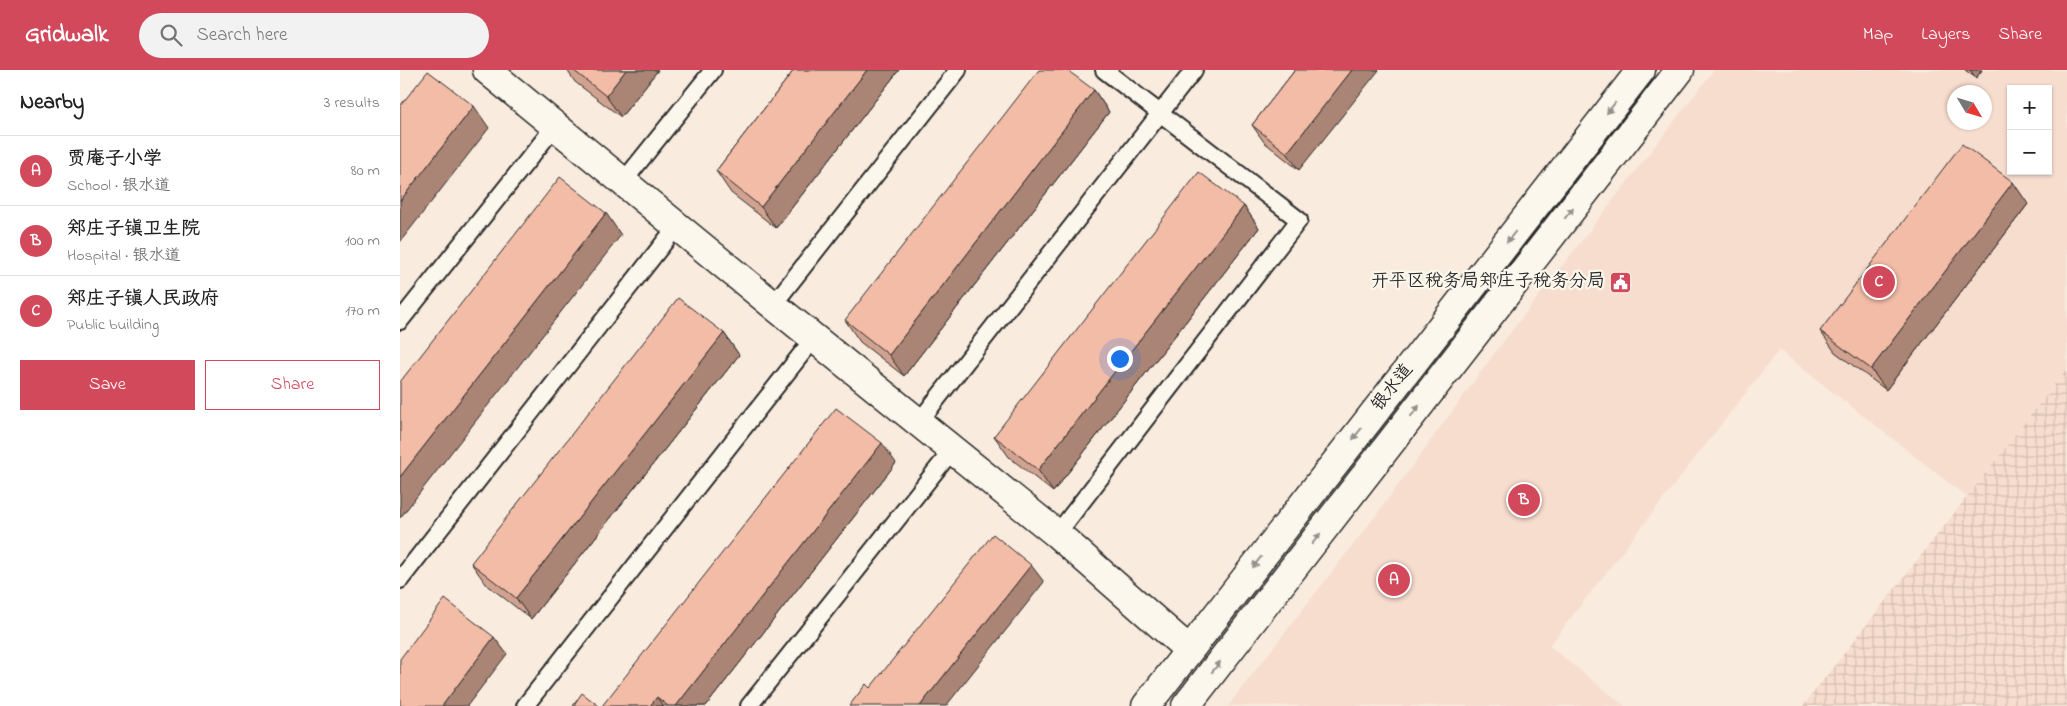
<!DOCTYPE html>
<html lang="en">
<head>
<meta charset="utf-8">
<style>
	:root { --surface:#fff; --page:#f2f2f2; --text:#222; --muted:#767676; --line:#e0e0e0; --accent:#d1495b }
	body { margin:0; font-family:"Indie Flower","LXGW WenKai TC",sans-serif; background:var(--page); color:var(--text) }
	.controls { position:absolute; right:15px; top:15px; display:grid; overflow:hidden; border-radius:0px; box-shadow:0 1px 4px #0004 }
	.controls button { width:45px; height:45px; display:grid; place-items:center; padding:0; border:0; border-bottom:1px solid var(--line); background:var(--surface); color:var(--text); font:25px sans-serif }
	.compass { position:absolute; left:1547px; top:15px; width:45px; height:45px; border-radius:50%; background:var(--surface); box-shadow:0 1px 4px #0004; rotate:128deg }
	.you { position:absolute; left:719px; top:288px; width:18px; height:18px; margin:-12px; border:4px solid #fff; border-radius:50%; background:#1a73e8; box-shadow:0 0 0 8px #1a73e833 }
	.badge { display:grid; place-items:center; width:32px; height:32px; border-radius:50%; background:var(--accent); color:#fff; font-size:16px; font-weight:700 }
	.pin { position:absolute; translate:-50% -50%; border:2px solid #fff; box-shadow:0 1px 5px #0006 }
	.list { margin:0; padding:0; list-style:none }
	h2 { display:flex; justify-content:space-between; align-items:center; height:65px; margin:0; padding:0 20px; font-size:21px }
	h2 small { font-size:16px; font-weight:400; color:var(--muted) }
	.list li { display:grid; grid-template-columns:32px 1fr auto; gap:15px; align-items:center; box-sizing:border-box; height:70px; padding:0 20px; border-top:1px solid var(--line) }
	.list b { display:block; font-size:19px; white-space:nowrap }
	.list p { margin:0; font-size:16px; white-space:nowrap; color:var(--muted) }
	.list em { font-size:16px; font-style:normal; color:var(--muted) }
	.actions { display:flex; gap:10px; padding:15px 20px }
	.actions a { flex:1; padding:11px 0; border:1px solid var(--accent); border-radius:0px; text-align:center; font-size:18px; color:var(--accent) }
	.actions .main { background:var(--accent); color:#fff }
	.icon { flex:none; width:28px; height:28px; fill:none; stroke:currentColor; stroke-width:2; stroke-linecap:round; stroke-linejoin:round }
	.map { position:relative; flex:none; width:1667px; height:636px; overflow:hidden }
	header { display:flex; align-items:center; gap:30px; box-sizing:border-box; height:70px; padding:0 25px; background:var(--accent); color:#fff }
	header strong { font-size:24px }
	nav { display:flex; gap:28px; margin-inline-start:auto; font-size:18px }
	.search { width:350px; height:45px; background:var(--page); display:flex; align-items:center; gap:12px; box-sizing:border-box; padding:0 18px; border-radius:28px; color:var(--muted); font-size:19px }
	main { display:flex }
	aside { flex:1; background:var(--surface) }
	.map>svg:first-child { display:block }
</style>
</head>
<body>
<header>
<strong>Gridwalk</strong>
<div class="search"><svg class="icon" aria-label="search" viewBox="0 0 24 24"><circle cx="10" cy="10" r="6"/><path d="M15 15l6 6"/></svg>Search here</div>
<nav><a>Map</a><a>Layers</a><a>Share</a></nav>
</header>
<main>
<aside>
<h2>Nearby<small>3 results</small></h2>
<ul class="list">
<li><span class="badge">A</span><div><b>贾庵子小学</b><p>School · 银水道</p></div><em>80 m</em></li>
<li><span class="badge">B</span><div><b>郑庄子镇卫生院</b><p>Hospital · 银水道</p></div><em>100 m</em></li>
<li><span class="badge">C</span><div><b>郑庄子镇人民政府</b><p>Public building</p></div><em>170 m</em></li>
</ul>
<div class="actions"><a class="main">Save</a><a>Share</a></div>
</aside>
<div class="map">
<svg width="1667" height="636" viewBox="0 0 1667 636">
	<defs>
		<pattern id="industrial-grid" width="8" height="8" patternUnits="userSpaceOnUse" patternTransform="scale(1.25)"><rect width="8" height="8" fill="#f7ddce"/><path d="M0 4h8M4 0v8" fill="none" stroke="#d4beb1"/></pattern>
	</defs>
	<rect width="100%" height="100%" fill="#f9ebde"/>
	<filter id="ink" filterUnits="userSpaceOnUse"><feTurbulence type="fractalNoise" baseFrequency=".02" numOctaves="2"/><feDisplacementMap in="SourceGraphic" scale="10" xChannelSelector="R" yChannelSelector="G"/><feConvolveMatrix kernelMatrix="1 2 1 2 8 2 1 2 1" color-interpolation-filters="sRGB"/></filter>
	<g filter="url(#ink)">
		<!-- built -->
		<path fill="#f7ddce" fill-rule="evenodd" d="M 1314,0 L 1667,0 L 1667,298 L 1567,427 L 1379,280 L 1149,576 L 1225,636 L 828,636 L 977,444 L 1097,280 ZM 1611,19 L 1648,19 L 1648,101 L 1611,101 ZM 1554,22 L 1584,22 L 1584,52 L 1554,52 Z"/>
		<!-- industrial -->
		<path fill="url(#industrial-grid)" d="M 1667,298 L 1667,636 L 1403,636 L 1567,427 Z"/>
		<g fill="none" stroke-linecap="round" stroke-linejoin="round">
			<defs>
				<path id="lane" d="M 223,112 L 313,0
					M 373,235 L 558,0
					M 0,251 L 155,56
					M 519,352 L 794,0
					M 657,464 L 899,150 L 704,0
					M 0,510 L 277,156
					M 125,636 L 414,268
					M 349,636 L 553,379"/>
				<path id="street" d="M 87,0 L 373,235 L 657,464 L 789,580"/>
				<path id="secondary" d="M 746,636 L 1241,0
					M 786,636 L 1280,0"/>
			</defs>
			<!-- lane casing -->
			<use href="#lane" stroke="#2b2b2b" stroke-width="20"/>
			<!-- street casing -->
			<use href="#street" stroke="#2b2b2b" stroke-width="31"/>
			<!-- secondary casing -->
			<use href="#secondary" stroke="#2b2b2b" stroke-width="31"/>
			<!-- lane -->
			<use href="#lane" stroke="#fbf7ec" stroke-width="16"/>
			<!-- street -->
			<use href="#street" stroke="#fbf7ec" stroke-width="28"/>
			<!-- secondary -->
			<use href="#secondary" stroke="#fbf7ec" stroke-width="28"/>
		</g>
		<!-- wall -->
		<path fill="#d1a290" stroke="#2b2b2b" d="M 167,0 L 258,0 L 221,47 L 175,12 Z
			M 394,0 L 499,0 L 376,158 L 331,123 L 316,101 Z
			M 895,0 L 899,100 L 864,72 L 852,55 Z
			M 1565,0 L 1582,0 L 1576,8 Z
			M 694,20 L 709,42 L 504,306 L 460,272 L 445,250 Z
			M 1628,134 L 1486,320 L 1435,282 L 1420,261 Z
			M 844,136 L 859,158 L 653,422 L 609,387 L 594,366 Z
			M 324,263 L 339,285 L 131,549 L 86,514 L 71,493 Z
			M 496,393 L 306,636 L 202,636 Z"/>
		<!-- shaded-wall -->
		<path fill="#aa8475" stroke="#2b2b2b" d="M 226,0 L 258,0 L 221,47 L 206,26 Z
			M 467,0 L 499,0 L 376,158 L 361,137 Z
			M 952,0 L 979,0 L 899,100 L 887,83 Z
			M 1570,0 L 1582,0 L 1576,8 Z
			M 694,20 L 709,42 L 504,306 L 489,285 Z
			M 74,36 L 89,58 L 0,172 L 0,131 Z
			M 1613,112 L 1628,134 L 1486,320 L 1471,299 Z
			M 844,136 L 859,158 L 653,422 L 638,400 Z
			M 206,143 L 221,165 L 0,448 L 0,407 Z
			M 324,263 L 339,285 L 131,549 L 116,528 Z
			M 482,373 L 496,393 L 306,636 L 276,636 Z
			M 631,495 L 644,512 L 546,636 L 520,636 Z
			M 94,567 L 107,584 L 67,636 L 42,636 Z
			M 257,627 L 263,636 L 250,636 Z"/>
		<!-- building -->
		<path fill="#f3bca7" stroke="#2b2b2b" d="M 173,0 L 226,0 L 206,26 Z
			M 394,0 L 467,0 L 361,137 L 316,101 Z
			M 639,0 L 667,0 L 694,20 L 489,285 L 445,250 Z
			M 895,0 L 952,0 L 887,83 L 852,55 Z
			M 28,1 L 74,36 L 0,131 L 0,36 Z
			M 1562,74 L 1613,112 L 1471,299 L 1420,261 Z
			M 799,102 L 844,136 L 638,400 L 594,366 Z
			M 160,107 L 206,143 L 0,407 L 0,312 Z
			M 278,228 L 324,263 L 116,528 L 71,493 Z
			M 436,338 L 482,373 L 276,636 L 268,636 L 257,627 L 250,636 L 202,636 Z
			M 593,464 L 631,495 L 520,636 L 449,636 L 466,614 L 470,618 Z
			M 45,529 L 94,567 L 42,636 L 0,636 L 0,589 Z
			M 182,623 L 199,636 L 173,636 Z"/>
		<!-- one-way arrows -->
		<defs><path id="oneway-solid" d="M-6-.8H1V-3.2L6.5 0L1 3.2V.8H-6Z" transform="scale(1.25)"/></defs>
		<g fill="#93918c">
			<use href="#oneway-solid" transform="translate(1211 38) rotate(128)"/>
			<use href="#oneway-solid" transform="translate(1169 143) rotate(-52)"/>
			<use href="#oneway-solid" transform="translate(1111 167) rotate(128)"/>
			<use href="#oneway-solid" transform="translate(1015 341) rotate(-52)"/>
			<use href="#oneway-solid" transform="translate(957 364) rotate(128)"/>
			<use href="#oneway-solid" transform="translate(916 469) rotate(-52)"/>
			<use href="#oneway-solid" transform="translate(857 492) rotate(128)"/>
			<use href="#oneway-solid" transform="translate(816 597) rotate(-52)"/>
		</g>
	</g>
	<!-- icons -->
	<defs>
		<symbol id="civic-square" viewBox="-11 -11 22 22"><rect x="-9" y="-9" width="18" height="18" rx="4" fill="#d1495b" stroke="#fbf7ec"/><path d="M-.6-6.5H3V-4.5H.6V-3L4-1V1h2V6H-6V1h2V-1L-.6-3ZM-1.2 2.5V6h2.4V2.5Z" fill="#fff"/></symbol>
	</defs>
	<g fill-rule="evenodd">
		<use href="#civic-square" x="1208" y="200" width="25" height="25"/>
	</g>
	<g text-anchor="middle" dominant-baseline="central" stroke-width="4.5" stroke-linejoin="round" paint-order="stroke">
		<!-- poi labels -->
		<g font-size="18" fill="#2b2b2b" stroke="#fbf7ec" text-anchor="end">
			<text x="1205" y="212">开平区税务局郑庄子税务分局</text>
		</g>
		<!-- street labels -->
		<g font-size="18" fill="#2b2b2b" stroke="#fbf7ec">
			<text transform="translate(993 318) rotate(-52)">银水道</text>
		</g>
	</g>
</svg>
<div class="controls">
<button>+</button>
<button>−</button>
</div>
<svg class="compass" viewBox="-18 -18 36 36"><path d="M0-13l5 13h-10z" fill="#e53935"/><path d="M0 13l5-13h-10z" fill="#767676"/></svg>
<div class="you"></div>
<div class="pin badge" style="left:994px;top:510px">A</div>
<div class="pin badge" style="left:1124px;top:430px">B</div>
<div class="pin badge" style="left:1479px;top:212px">C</div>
</div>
</main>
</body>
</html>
